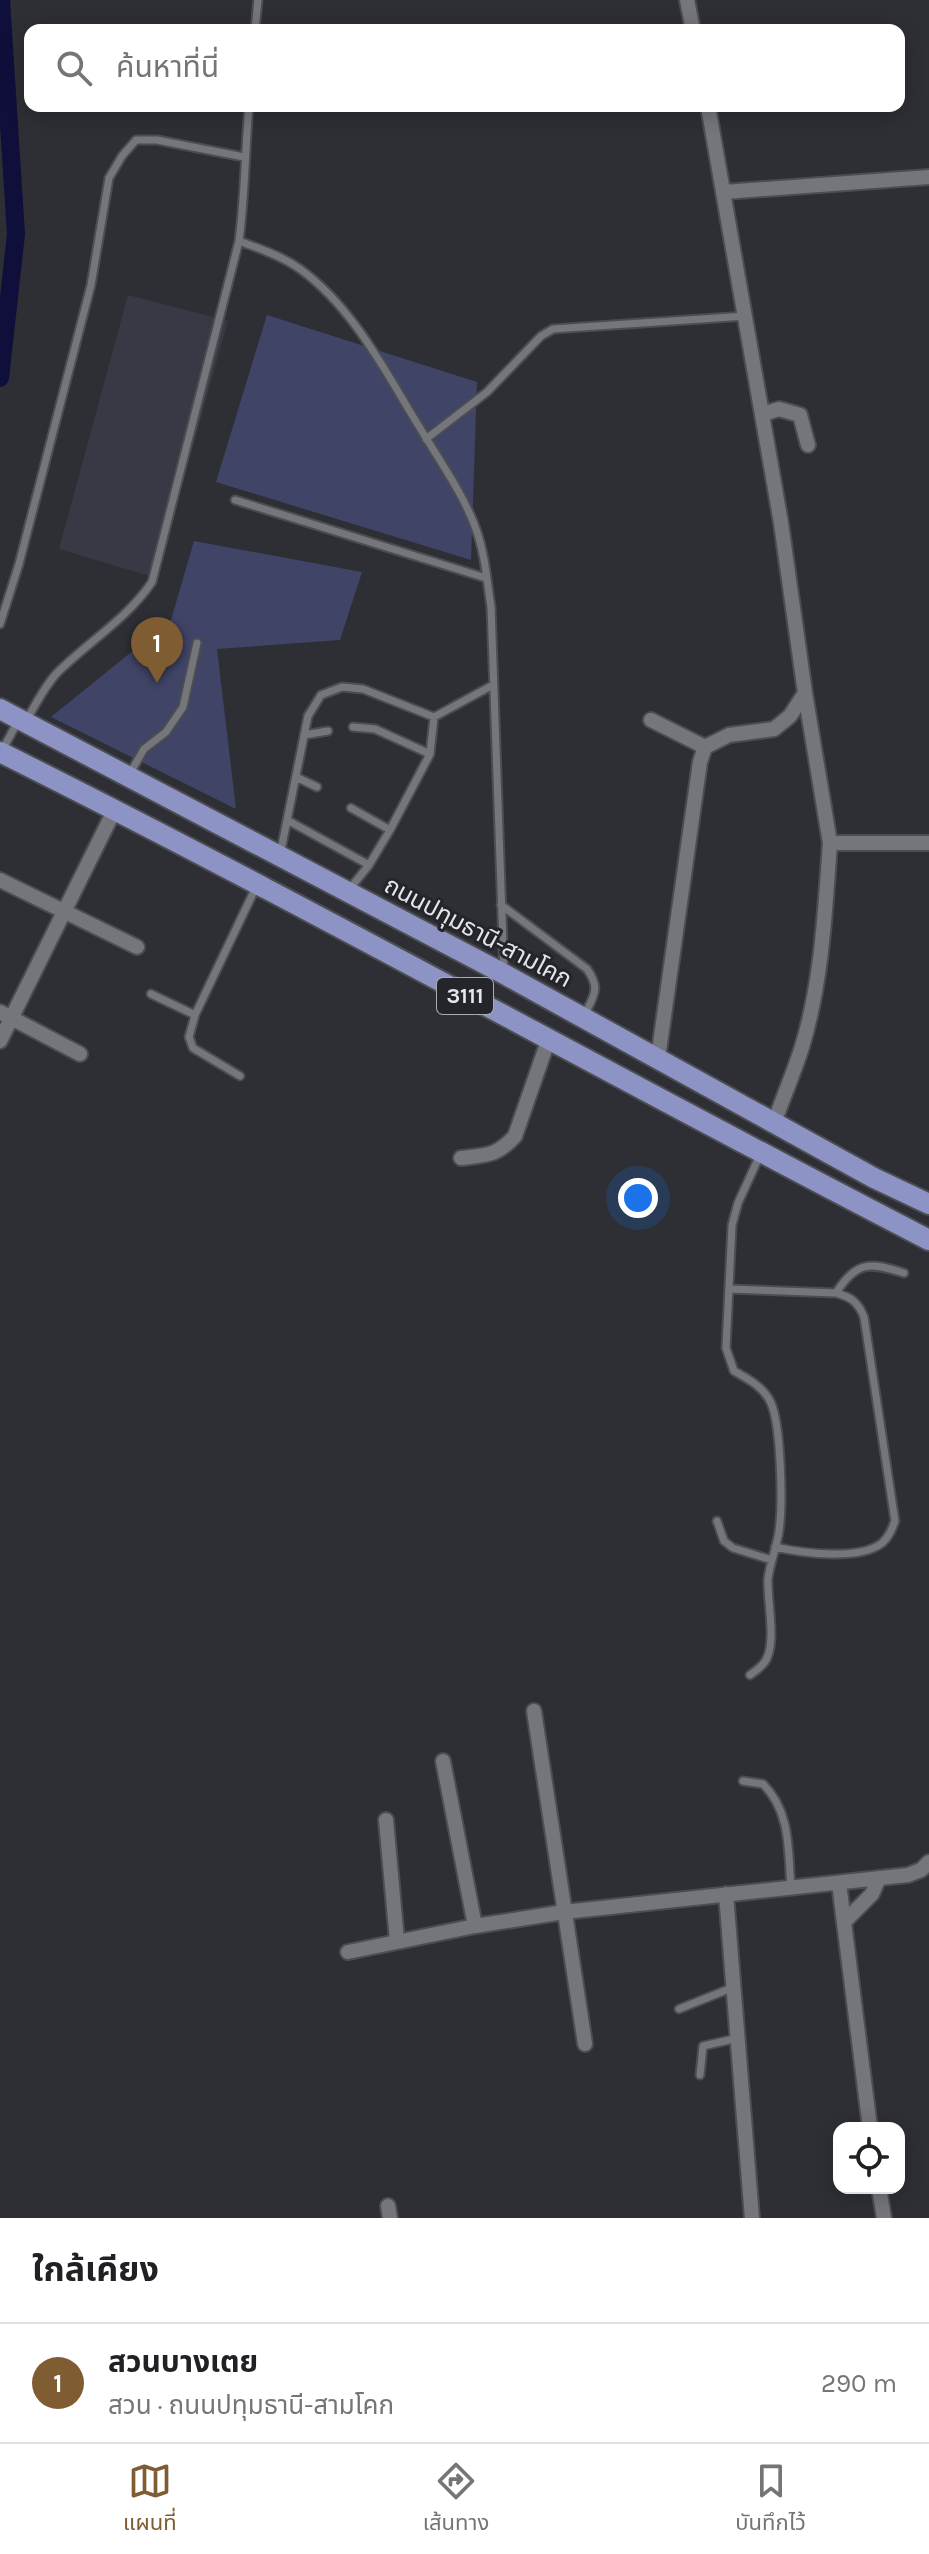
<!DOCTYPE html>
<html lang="th">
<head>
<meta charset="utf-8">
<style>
	:root { --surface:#fff; --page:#f2f2f2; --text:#202124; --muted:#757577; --line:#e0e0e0; --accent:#7f5c32 }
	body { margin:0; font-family:Karla,"Noto Sans Thai",sans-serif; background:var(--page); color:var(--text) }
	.controls { position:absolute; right:24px; bottom:24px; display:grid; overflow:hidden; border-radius:16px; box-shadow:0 4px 20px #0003 }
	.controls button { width:72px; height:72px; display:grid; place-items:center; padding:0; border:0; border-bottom:2px solid var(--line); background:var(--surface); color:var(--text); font:40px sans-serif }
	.you { position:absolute; left:638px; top:1198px; width:28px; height:28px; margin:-20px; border:6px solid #fff; border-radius:50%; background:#1a73e8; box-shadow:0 0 0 12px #1a73e833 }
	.badge { display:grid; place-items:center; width:52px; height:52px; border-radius:50%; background:var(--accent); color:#fff; font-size:26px; font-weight:700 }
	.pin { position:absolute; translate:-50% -66px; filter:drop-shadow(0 2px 4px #0008) }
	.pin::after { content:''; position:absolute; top:42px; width:28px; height:24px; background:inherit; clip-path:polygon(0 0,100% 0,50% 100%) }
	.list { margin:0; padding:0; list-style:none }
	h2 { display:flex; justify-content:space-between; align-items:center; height:104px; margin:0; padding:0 32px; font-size:34px }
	h2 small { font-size:26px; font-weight:400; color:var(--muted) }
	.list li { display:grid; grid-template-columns:52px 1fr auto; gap:24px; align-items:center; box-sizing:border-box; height:120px; padding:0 32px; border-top:2px solid var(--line) }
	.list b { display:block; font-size:30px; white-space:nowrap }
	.list p { margin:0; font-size:26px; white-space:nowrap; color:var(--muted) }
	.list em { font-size:26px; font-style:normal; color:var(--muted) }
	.icon { flex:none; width:44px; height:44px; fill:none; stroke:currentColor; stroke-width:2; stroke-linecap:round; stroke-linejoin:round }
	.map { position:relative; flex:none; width:929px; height:2218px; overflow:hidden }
	.search { position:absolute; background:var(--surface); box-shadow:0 4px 20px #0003; left:24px; right:24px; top:24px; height:88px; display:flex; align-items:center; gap:20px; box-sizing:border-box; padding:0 28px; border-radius:16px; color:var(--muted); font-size:30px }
	.sheet { height:224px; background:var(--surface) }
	nav { display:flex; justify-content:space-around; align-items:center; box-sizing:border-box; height:112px; border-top:2px solid var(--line); background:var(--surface); font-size:22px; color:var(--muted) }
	nav a { display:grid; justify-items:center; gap:4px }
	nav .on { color:var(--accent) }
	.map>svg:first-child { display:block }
</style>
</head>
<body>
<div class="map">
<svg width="929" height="2218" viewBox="0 0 929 2218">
	<rect width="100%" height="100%" fill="#2e2f34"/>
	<!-- built -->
	<path fill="#373944" d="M 128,295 L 228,321 L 156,578 L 59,549 Z"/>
	<!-- green -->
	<path fill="#404467" d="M 267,315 L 477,382 L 471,560 L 216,482 Z
		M 194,541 L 362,572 L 340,640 L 217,649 L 236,809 L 51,717 L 171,620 Z"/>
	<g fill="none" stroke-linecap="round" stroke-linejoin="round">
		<!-- canal -->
		<path stroke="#100f3b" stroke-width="18" d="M 0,378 L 16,234 L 1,0"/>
		<defs>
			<path id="service" d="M 255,30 L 258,0
				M 239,241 C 260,249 282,256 300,269 C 354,308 386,373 420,428 C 439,460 463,493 476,529 C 485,554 487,581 491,607 L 504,972
				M 426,439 L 487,392 L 541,336 L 553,329 L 746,316
				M 235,500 L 486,578
				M 0,624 L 19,564 L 91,285 L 109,178 L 122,156 L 136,140 L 157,140 L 244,157
				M 434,717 L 493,685
				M 26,721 C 36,704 44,687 57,673 C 88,642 127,619 152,582 L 239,241 C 245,196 245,151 249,106
				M 353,727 L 375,729 L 430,754
				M 304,735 L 328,731
				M 3,749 L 18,721
				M 129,775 L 144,749 L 166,732 L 183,707 L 197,643
				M 296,777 L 317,787
				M 351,808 L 390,830
				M 287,820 L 369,865
				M 280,855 L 308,716 L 321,695 L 342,687 L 363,689 L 434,717 L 430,754 L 390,830 L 369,865 L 348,891
				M 501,905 L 587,969 C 601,989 594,995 584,1016
				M 151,994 L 195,1015
				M 240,1076 L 193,1048 L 189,1037 L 195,1015 L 256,887
				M 729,1289 L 836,1293 C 851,1297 858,1302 864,1317 L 895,1521 C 892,1529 889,1537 882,1543 C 859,1561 802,1553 775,1547
				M 836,1293 C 856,1261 870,1262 904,1273
				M 717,1521 L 724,1541 L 733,1548 L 772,1560
				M 750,1675 C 756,1670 764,1666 767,1658 C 776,1638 767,1601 768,1579 C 770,1562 777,1547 779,1531 C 783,1504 781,1426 771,1403 C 764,1387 748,1379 734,1371 L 726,1348 L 732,1225 L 738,1203 L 760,1155
				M 743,1781 L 763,1784 C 791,1812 788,1850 791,1888
				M 679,2009 L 734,1987
				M 700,2075 L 703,2046 L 738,2038"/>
			<path id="minor" d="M 687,0 L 693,30
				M 724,192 L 929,177
				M 763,414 L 779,409 L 800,415 L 808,445
				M 805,693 L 830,843 L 929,843
				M 651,720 L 705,747
				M 0,880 L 137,947
				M 0,1012 L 80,1054
				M 0,1041 L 115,809
				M 658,1058 L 700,762 L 705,747 L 729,735 L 774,729 L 790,716 L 805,693 L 781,523 L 708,106
				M 774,1123 C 783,1098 794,1072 802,1047 C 822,981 825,911 830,843
				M 461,1158 C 487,1155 497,1156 515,1136 L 548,1041
				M 534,1711 L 585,2044
				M 443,1761 L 475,1926
				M 386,1820 L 397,1941
				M 839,1883 L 870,2128
				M 726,1894 L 752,2218
				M 844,1922 L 872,1894 L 879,1878
				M 348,1952 L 475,1926 L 564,1912 L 908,1875 L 921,1870 L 929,1862
				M 879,2188 L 884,2218
				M 388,2206 L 390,2218"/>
			<path id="primary" d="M 0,709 L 504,974 L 874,1178 L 929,1204
				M 0,752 C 313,908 618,1080 929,1240"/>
		</defs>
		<!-- service casing -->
		<use href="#service" stroke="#4c4d51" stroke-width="11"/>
		<!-- minor casing -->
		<use href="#minor" stroke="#4c4d51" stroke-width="18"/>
		<!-- primary casing -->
		<use href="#primary" stroke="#4c4d51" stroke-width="24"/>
		<!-- service -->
		<use href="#service" stroke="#75767c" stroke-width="7"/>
		<!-- minor -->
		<use href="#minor" stroke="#75767c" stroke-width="14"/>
		<!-- primary -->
		<use href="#primary" stroke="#8d93c4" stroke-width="20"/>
	</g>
	<g text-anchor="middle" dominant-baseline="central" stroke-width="6" stroke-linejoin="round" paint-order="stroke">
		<!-- shield labels -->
		<rect fill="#24252a" stroke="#abacb0" stroke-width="2" x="437" y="978" width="56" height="36" rx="6"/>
		<g font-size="22" font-weight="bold" fill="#e5e6e9">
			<text x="465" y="996">3111</text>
		</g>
		<!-- street labels -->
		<g font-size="24" fill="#e5e6e9" stroke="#24252a">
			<text transform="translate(478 932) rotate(28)">ถนนปทุมธานี-สามโคก</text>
		</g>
	</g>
</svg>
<div class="controls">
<button><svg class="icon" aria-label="locate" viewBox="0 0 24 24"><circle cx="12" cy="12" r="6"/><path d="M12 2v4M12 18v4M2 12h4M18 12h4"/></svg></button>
</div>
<div class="you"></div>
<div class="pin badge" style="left:157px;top:683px">1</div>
<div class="search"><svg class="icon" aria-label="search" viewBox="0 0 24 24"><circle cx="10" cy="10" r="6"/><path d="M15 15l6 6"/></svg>ค้นหาที่นี่</div>
</div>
<section class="sheet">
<h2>ใกล้เคียง<small></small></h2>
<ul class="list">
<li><span class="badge">1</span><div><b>สวนบางเตย</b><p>สวน · ถนนปทุมธานี-สามโคก</p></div><em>290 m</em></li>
</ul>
</section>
<nav>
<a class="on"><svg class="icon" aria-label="map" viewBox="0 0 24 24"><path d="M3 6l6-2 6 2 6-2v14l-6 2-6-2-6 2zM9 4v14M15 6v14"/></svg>แผนที่</a>
<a><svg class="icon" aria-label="directions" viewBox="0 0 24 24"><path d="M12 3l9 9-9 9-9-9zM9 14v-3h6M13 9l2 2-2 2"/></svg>เส้นทาง</a>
<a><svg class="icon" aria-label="saved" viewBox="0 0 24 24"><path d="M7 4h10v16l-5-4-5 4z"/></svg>บันทึกไว้</a>
</nav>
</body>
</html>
